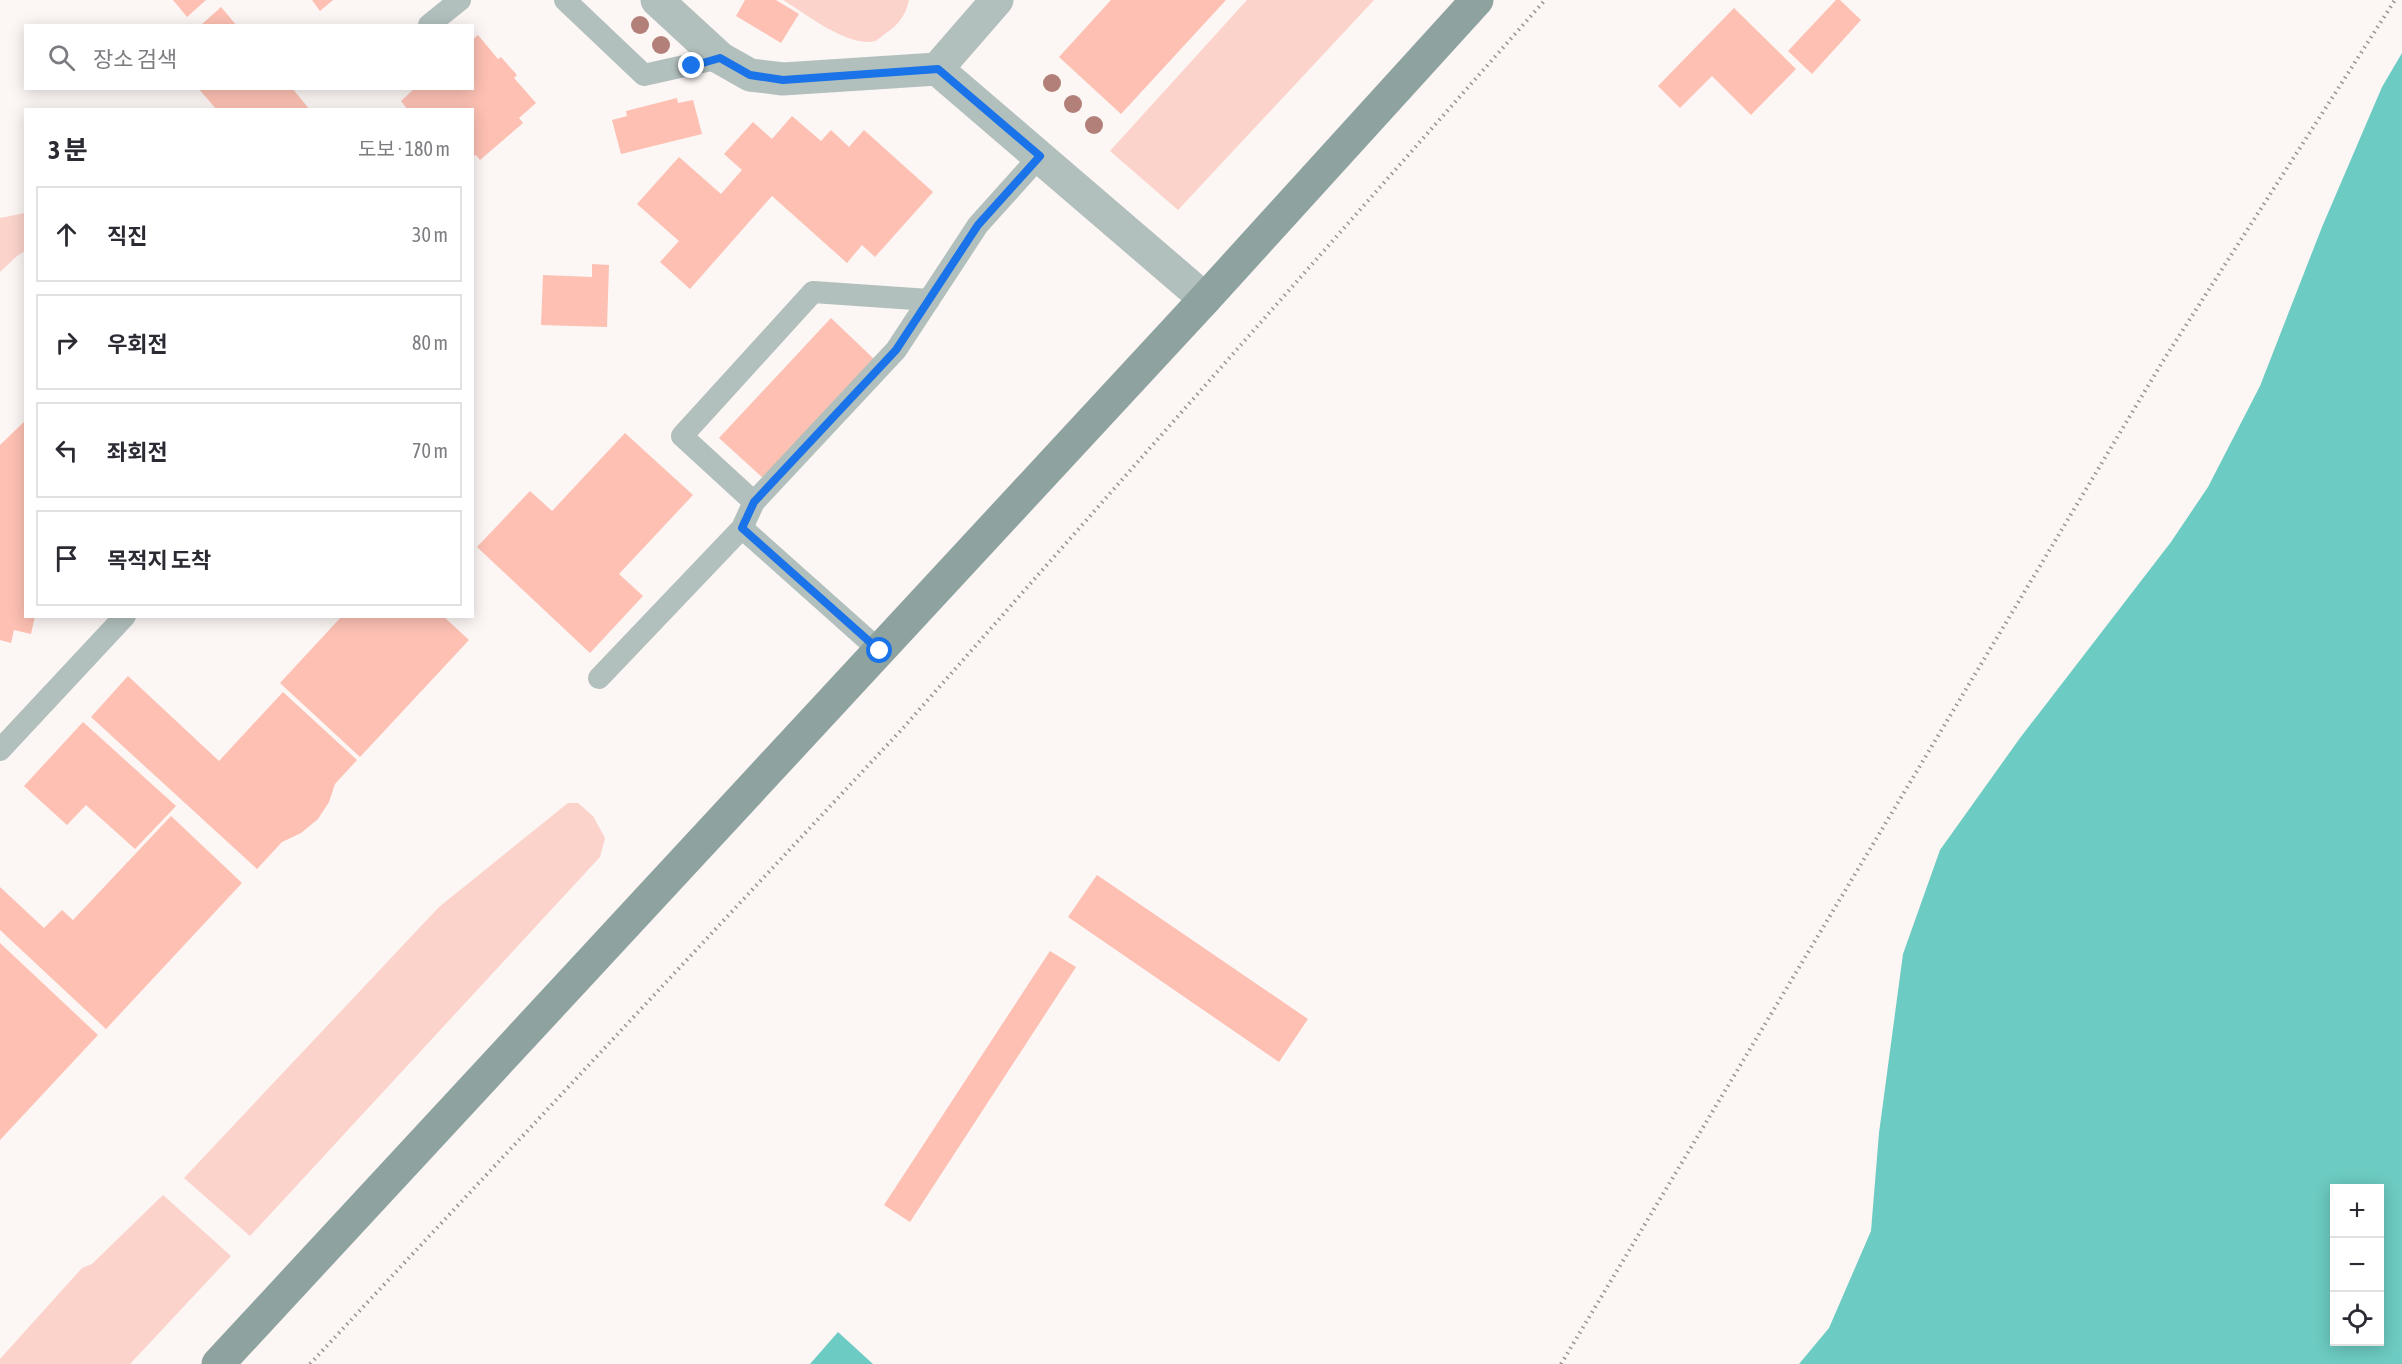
<!DOCTYPE html>
<html lang="ko">
<head>
<meta charset="utf-8">
<style>
	:root { --surface:#fff; --page:#f7f7f7; --text:#2b2b33; --muted:#7c7c81; --line:#e1e1e2 }
	body { margin:0; font-family:"Asap Condensed","Noto Sans KR",sans-serif; background:var(--page); color:var(--text) }
	.controls { position:absolute; right:18px; bottom:18px; display:grid; overflow:hidden; border-radius:0px; box-shadow:0 3px 15px #0003 }
	.controls button { width:54px; height:54px; display:grid; place-items:center; padding:0; border:0; border-bottom:2px solid var(--line); background:var(--surface); color:var(--text); font:30px sans-serif }
	.stop { position:absolute; width:18px; height:18px; margin:-14px; border:4px solid #1a73e8; border-radius:50%; background:#fff }
	.stop.end { background:#1a73e8; border-color:#fff; box-shadow:0 2px 6px #0008 }
	.list { margin:0; padding:0; list-style:none }
	h2 { display:flex; justify-content:space-between; align-items:center; height:78px; margin:0; padding:0 24px; font-size:26px }
	h2 small { font-size:20px; font-weight:400; color:var(--muted) }
	.list li { display:grid; grid-template-columns:39px 1fr auto; gap:18px; align-items:center; box-sizing:border-box; height:96px; margin:0 12px 12px; padding:0 12px; border:2px solid var(--line); border-radius:0px }
	.list b { display:block; font-size:22px; white-space:nowrap }
	.list em { font-size:20px; font-style:normal; color:var(--muted) }
	.icon { flex:none; width:33px; height:33px; fill:none; stroke:currentColor; stroke-width:2; stroke-linecap:round; stroke-linejoin:round }
	.map { position:relative; flex:none; width:2402px; height:1364px; overflow:hidden }
	.search { position:absolute; background:var(--surface); box-shadow:0 3px 15px #0003; left:24px; top:24px; width:450px; height:66px; display:flex; align-items:center; gap:15px; box-sizing:border-box; padding:0 21px; border-radius:0px; color:var(--muted); font-size:22px }
	.panel { position:absolute; background:var(--surface); box-shadow:0 3px 15px #0003; left:24px; top:108px; width:450px; height:510px; border-radius:0px }
	.map>svg:first-child { display:block }
</style>
</head>
<body>
<div class="map">
<svg width="2402" height="1364" viewBox="0 0 2402 1364">
	<rect width="100%" height="100%" fill="#fcf6f4"/>
	<!-- green -->
	<path fill="#fbd3cb" d="M 783,0 L 909,0 C 906,14 899,25 886,33 C 883,35 878,40 875,41 C 848,48 805,13 783,0 Z
		M 1247,0 L 1374,0 L 1178,210 L 1110,151 Z
		M 25,213 L 25,251 L 17,256 L 0,272 L 0,218 Z
		M 568,803 L 578,803 L 593,816 L 605,838 L 600,857 L 250,1236 L 184,1178 L 439,907 Z
		M 163,1195 L 231,1256 L 130,1364 L 0,1364 L 0,1359 L 82,1268 L 92,1264 Z"/>
	<!-- water -->
	<path fill="#6ccbc2" fill-rule="evenodd" d="M 2402,53 L 2402,1364 L 1799,1364 L 1829,1328 L 1871,1231 L 1879,1133 L 1903,954 L 1940,850 L 2020,738 L 2171,542 L 2208,487 L 2260,386 L 2322,227 L 2382,87 ZM 2334,1188 L 2380,1188 L 2380,1342 L 2334,1342 Z
		M 838,1332 L 873,1364 L 810,1364 Z"/>
	<!-- building -->
	<path fill="#fdc0b3" d="M 173,0 L 206,0 L 187,17 Z
		M 312,0 L 333,0 L 320,11 Z
		M 745,0 L 776,0 L 799,14 L 781,43 L 736,16 Z
		M 1111,0 L 1226,0 L 1121,114 L 1059,57 Z
		M 1836,0 L 1840,0 L 1861,20 L 1812,74 L 1788,51 Z
		M 221,7 L 237,26 L 200,26 Z
		M 1734,8 L 1796,69 L 1751,115 L 1712,76 L 1680,108 L 1658,86 Z
		M 478,35 L 498,59 L 501,57 L 517,75 L 514,78 L 536,103 L 519,118 L 523,123 L 480,160 L 476,155 L 472,157 L 472,110 L 408,110 L 401,101 L 415,88 L 472,88 L 472,40 Z
		M 198,88 L 292,88 L 310,110 L 217,110 Z
		M 677,98 L 678,103 L 693,100 L 702,134 L 621,154 L 612,120 L 627,116 L 626,111 Z
		M 792,116 L 821,141 L 831,130 L 849,147 L 864,130 L 933,192 L 875,257 L 862,245 L 847,263 L 772,196 L 690,289 L 660,262 L 679,241 L 637,204 L 679,157 L 721,194 L 742,170 L 724,154 L 753,122 L 772,139 Z
		M 592,264 L 609,265 L 607,327 L 541,325 L 543,275 L 592,277 Z
		M 831,318 L 874,359 L 763,478 L 719,438 Z
		M 26,420 L 26,616 L 35,616 L 31,634 L 14,630 L 11,643 L 0,640 L 0,445 Z
		M 625,433 L 693,495 L 619,574 L 643,596 L 590,653 L 477,547 L 530,491 L 552,511 Z
		M 342,616 L 443,616 L 469,640 L 360,757 L 280,683 Z
		M 128,676 L 219,761 L 283,692 L 357,760 L 335,784 L 329,802 L 318,819 L 301,833 L 282,842 L 257,869 L 91,717 Z
		M 83,722 L 176,806 L 135,849 L 86,805 L 67,825 L 24,786 Z
		M 171,816 L 242,883 L 106,1029 L 0,930 L 0,887 L 44,928 L 62,910 L 73,920 Z
		M 1097,875 L 1308,1019 L 1279,1062 L 1068,917 Z
		M 0,943 L 98,1035 L 0,1140 Z
		M 1050,951 L 1076,967 L 910,1222 L 884,1205 Z"/>
	<g fill="none" stroke-linecap="round" stroke-linejoin="round">
		<!-- path -->
		<path stroke="#9b9390" stroke-width="4" stroke-dasharray="1.5 4.5" stroke-linecap="butt" d="M 310,1364 L 904,727 L 1545,0
			M 1561,1364 L 2163,361 L 2395,0"/>
		<!-- service -->
		<path stroke="#b1bfbd" stroke-width="22" d="M 565,0 L 644,75 L 720,58
			M 429,25 L 460,0
			M 754,502 L 682,436 L 813,292 L 929,300
			M 742,528 L 754,502 L 896,350 L 978,225 L 1040,156
			M 599,678 L 742,528 L 880,651
			M 0,750 L 125,616"/>
		<!-- minor -->
		<path stroke="#b1bfbd" stroke-width="33" d="M 657,0 L 720,58 L 750,75 L 783,79 L 937,69 L 1205,299
			M 937,69 L 997,0"/>
		<!-- secondary -->
		<path stroke="#8ea3a0" stroke-width="33" d="M 218,1364 L 1205,299 L 1477,0"/>
	</g>
	<!-- trees -->
	<g fill="#b28078">
		<circle cx="640" cy="25" r="9"/>
		<circle cx="661" cy="45" r="9"/>
		<circle cx="1052" cy="83" r="9"/>
		<circle cx="1073" cy="104" r="9"/>
		<circle cx="1094" cy="125" r="9"/>
	</g>
	<g fill="none" stroke-linecap="round" stroke-linejoin="round">
		<!-- route -->
		<path stroke="#1a73e8" stroke-width="8" d="M 692,66 L 720,58 L 750,75 L 783,80 L 938,69 L 1040,156 L 978,225 L 896,350 L 754,502 L 742,528 L 880,651"/>
	</g>
</svg>
<div class="controls">
<button>+</button>
<button>−</button>
<button><svg class="icon" aria-label="locate" viewBox="0 0 24 24"><circle cx="12" cy="12" r="6"/><path d="M12 2v4M12 18v4M2 12h4M18 12h4"/></svg></button>
</div>
<div class="stop" style="left:880px;top:651px"></div>
<div class="stop end" style="left:692px;top:66px"></div>
<div class="search"><svg class="icon" aria-label="search" viewBox="0 0 24 24"><circle cx="10" cy="10" r="6"/><path d="M15 15l6 6"/></svg>장소 검색</div>
<section class="panel">
<h2>3 분<small>도보 · 180 m</small></h2>
<ul class="list">
<li><svg class="icon" aria-label="ahead" viewBox="0 0 24 24"><path d="M12 20V5M6 11l6-6 6 6"/></svg><div><b>직진</b></div><em>30 m</em></li>
<li><svg class="icon" aria-label="right" viewBox="0 0 24 24"><path d="M7 20v-9h11M14 6l5 5-5 5"/></svg><div><b>우회전</b></div><em>80 m</em></li>
<li><svg class="icon" aria-label="left" viewBox="0 0 24 24"><path d="M17 20v-9H6M10 6l-5 5 5 5"/></svg><div><b>좌회전</b></div><em>70 m</em></li>
<li><svg class="icon" aria-label="arrive" viewBox="0 0 24 24"><path d="M6 21V4h12l-3 4 3 4H6"/></svg><div><b>목적지 도착</b></div></li>
</ul>
</section>
</div>
</body>
</html>
